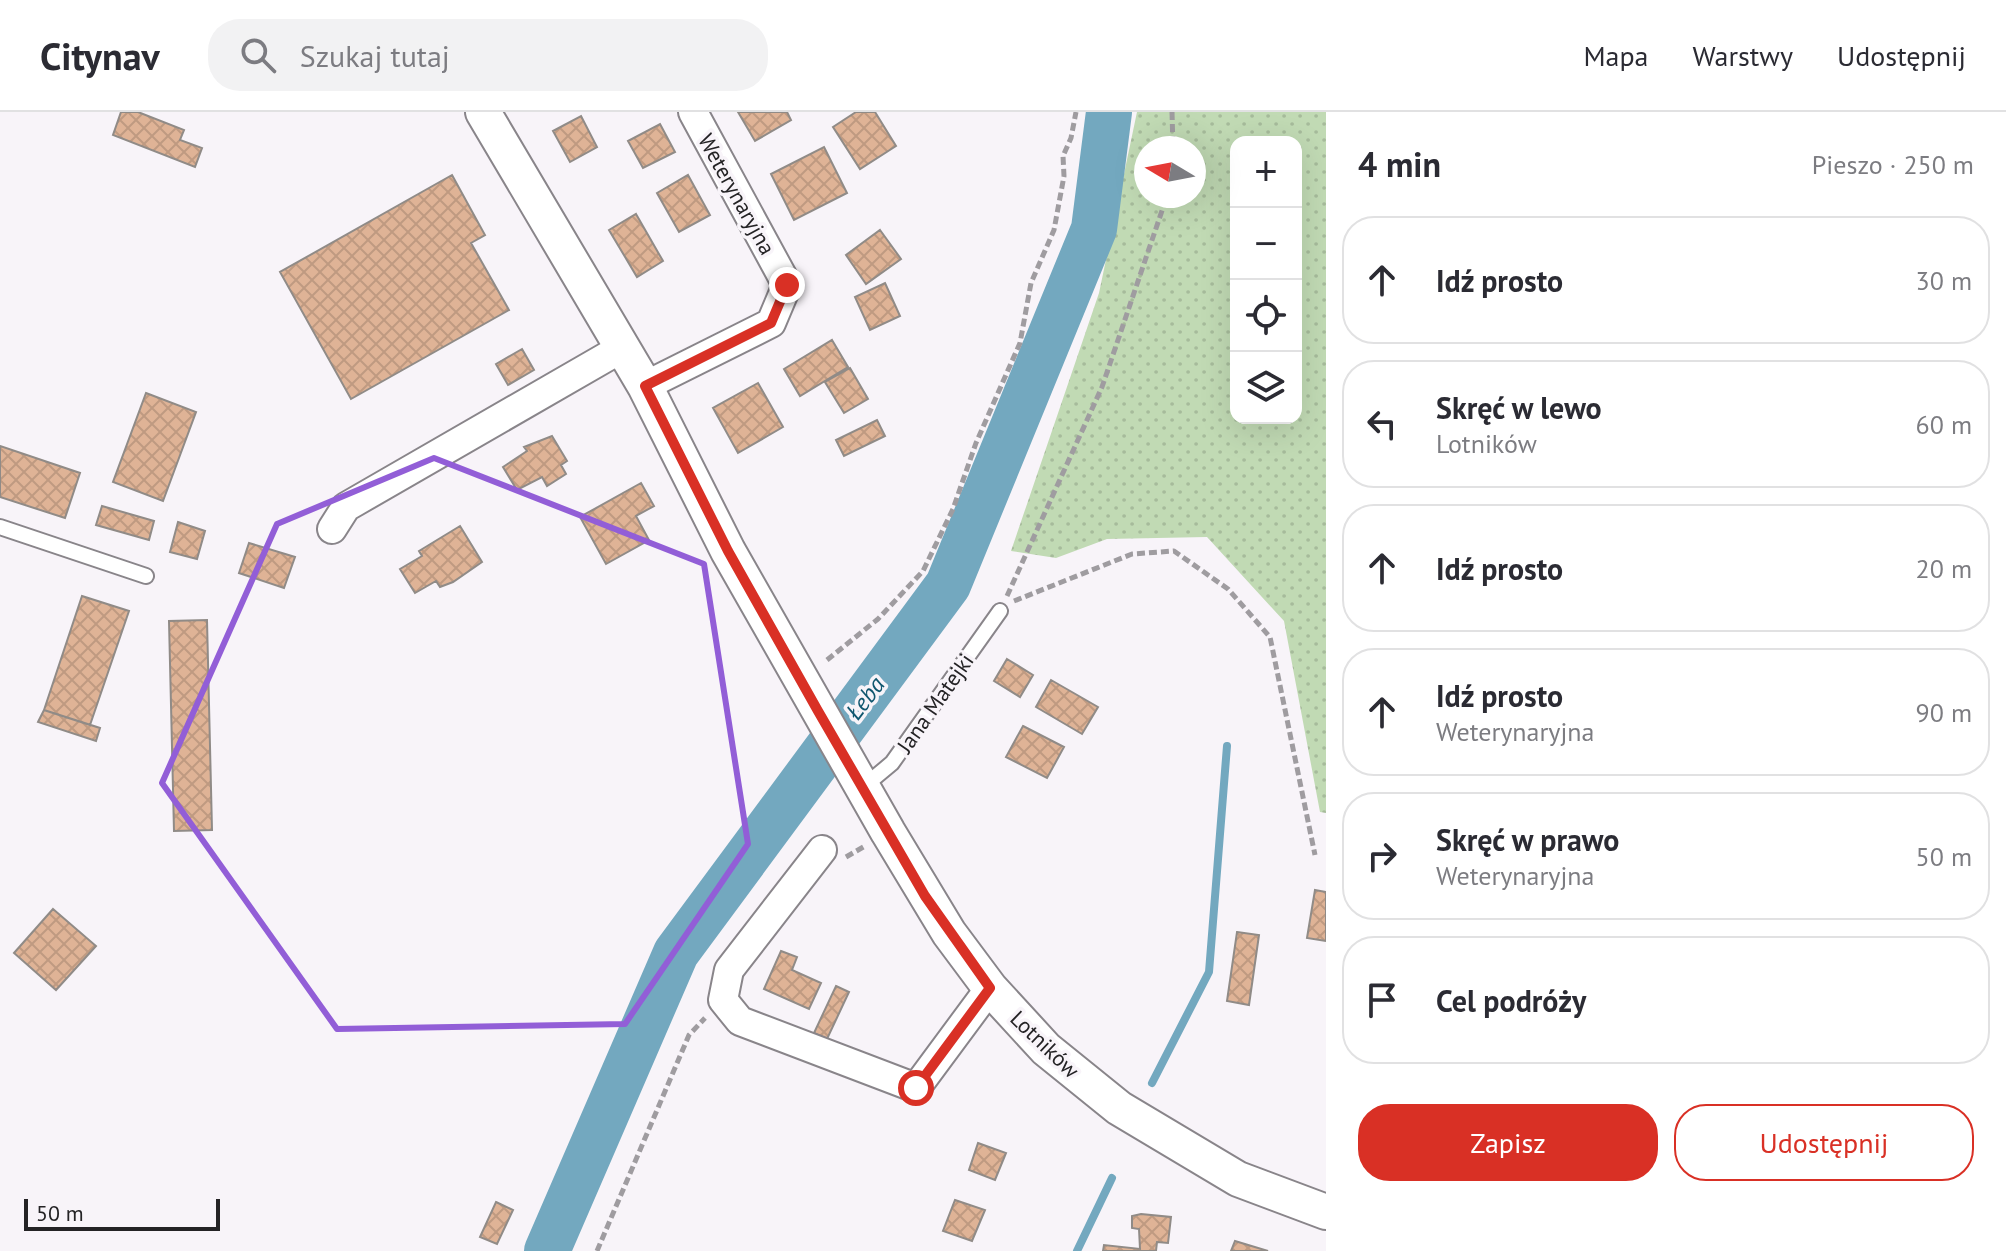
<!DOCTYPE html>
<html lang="pl">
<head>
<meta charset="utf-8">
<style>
	:root { --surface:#fff; --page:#f2f2f3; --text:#2b2b33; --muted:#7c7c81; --line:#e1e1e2; --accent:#d93025 }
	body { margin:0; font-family:"PT Sans",sans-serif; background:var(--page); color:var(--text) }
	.controls { position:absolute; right:24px; top:24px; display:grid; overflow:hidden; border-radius:16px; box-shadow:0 8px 32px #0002 }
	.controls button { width:72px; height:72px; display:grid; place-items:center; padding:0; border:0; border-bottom:2px solid var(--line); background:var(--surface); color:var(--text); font:40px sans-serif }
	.compass { position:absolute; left:1134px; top:24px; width:72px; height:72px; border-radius:50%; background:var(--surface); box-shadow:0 8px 32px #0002; rotate:280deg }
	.scale { position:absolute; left:24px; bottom:20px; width:196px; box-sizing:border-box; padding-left:8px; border:4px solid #242325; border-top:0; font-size:22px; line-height:28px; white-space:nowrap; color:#242325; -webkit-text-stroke:6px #f8f4f9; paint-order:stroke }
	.stop { position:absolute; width:24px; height:24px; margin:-18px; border:6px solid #d93025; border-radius:50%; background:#fff }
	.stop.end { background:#d93025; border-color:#fff; box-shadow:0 2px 8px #0008 }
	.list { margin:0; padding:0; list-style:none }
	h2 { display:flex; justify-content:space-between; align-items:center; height:104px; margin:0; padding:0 32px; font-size:34px }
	h2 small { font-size:26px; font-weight:400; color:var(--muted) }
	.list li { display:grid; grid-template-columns:52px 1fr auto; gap:24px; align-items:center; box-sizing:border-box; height:128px; margin:0 16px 16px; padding:0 16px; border:2px solid var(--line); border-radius:32px }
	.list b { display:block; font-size:30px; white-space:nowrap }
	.list p { margin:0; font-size:26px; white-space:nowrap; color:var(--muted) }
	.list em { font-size:26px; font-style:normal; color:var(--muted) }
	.actions { display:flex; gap:16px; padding:24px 32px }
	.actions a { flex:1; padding:18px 0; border:2px solid var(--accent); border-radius:32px; text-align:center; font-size:28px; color:var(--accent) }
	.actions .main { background:var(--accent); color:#fff }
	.icon { flex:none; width:44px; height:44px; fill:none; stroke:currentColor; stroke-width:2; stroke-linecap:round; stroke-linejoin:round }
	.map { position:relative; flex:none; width:1326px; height:1139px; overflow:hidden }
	header { display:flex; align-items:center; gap:48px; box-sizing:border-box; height:112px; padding:0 40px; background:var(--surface); border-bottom:2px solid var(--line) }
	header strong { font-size:38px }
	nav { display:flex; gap:44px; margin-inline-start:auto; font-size:28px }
	.search { width:560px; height:72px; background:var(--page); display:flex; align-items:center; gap:20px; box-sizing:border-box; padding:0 28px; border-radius:32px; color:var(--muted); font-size:30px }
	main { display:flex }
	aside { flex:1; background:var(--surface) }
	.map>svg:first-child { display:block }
</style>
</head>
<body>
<header>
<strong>Citynav</strong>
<div class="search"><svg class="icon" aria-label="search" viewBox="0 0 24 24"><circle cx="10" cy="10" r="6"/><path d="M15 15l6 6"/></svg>Szukaj tutaj</div>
<nav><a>Mapa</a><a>Warstwy</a><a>Udostępnij</a></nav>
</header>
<main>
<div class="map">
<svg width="1326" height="1139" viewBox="0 0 1326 1139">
	<defs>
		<pattern id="grass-dots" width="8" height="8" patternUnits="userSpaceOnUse" patternTransform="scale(2)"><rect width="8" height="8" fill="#c1dab4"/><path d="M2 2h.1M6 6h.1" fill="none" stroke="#a6bb9b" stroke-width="1.8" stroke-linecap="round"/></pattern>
		<pattern id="building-cross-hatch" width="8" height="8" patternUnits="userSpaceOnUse" patternTransform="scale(2)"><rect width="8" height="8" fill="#dfb396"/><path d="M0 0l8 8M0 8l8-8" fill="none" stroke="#bf9a81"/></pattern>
	</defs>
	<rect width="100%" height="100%" fill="#f8f4f9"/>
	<!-- grass -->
	<path fill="url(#grass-dots)" fill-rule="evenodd" d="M 1137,0 L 1326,0 L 1326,701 L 1320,700 L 1284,509 L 1207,425 L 1107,427 L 1056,446 L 1011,439 L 1099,181 ZM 1236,30 L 1296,30 L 1296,306 L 1236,306 ZM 1146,36 L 1194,36 L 1194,84 L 1146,84 Z"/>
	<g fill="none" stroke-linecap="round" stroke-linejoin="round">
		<!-- stream -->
		<path stroke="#73a8bf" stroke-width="8" d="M 1152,971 L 1209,860 L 1227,634
			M 1077,1139 L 1112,1066"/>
		<!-- river -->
		<path stroke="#73a8bf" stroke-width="46" d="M 547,1139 L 676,841 L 948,473 L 1094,117 L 1109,0"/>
	</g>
	<!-- building -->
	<path fill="url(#building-cross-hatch)" stroke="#908b87" stroke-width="2" d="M 121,0 L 138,0 L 184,18 L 180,28 L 202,36 L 195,55 L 113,23 Z
		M 738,0 L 787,0 L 791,8 L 755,29 Z
		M 856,0 L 875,0 L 896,34 L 860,57 L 833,15 Z
		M 581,4 L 597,35 L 570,50 L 553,19 Z
		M 660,12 L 675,40 L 643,56 L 628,29 Z
		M 824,35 L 847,81 L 794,108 L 771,62 Z
		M 452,63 L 485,123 L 471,131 L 509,198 L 351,287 L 280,160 Z
		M 688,63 L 710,103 L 679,120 L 657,81 Z
		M 636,102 L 663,149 L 637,165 L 609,118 Z
		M 880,118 L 901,147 L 866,172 L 846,143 Z
		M 885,171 L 900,204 L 870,218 L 855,185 Z
		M 832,228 L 848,255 L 800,284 L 784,257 Z
		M 522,237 L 534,258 L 508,273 L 496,252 Z
		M 850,256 L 868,287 L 844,301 L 825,270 Z
		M 758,271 L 783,315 L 738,341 L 713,296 Z
		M 146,281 L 196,300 L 163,389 L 113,370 Z
		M 877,308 L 885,324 L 844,344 L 836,328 Z
		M 552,324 L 567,349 L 561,353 L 566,362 L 547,374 L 542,365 L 517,378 L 503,355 L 527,339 L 524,335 Z
		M 0,334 L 80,361 L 65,406 L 0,385 Z
		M 641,371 L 654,394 L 636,404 L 649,428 L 606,452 L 580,405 Z
		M 102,394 L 154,409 L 149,428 L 96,413 Z
		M 178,410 L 205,419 L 197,447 L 170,440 Z
		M 460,414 L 482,450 L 453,470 L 440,475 L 436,469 L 415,481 L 400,457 L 422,444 L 419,439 Z
		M 249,431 L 295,445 L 284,476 L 239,461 Z
		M 82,484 L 129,499 L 90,613 L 44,598 Z
		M 207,508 L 212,718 L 174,719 L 169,509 Z
		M 1007,547 L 1033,563 L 1020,585 L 994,569 Z
		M 1051,568 L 1098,595 L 1082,622 L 1036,595 Z
		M 44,598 L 100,616 L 96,629 L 38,610 Z
		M 1023,614 L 1064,635 L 1047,666 L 1006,645 Z
		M 1315,778 L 1326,780 L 1326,829 L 1307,826 Z
		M 53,797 L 96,834 L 56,878 L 14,841 Z
		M 1237,820 L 1259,823 L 1249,893 L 1227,889 Z
		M 781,839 L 797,845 L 792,858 L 821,871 L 809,897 L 764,877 Z
		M 836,874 L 849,880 L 827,927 L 814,921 Z
		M 978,1031 L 1006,1041 L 995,1068 L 969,1058 Z
		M 955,1088 L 985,1098 L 972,1129 L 943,1119 Z
		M 496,1090 L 513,1098 L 497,1132 L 480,1125 Z
		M 1141,1102 L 1171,1105 L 1168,1131 L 1157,1130 L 1156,1139 L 1103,1139 L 1104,1133 L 1140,1137 L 1139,1117 L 1132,1116 L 1132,1104 Z
		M 1235,1129 L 1268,1139 L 1231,1139 Z"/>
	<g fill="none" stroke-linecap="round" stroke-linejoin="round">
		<defs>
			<path id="service" d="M 0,415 L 146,464
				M 862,676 L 892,651 L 1000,499"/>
			<path id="minor" d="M 645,274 L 771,211 L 787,173 L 693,0
				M 332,417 L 346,395 L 622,236
				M 822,738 L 729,858 L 723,888 L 740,909 L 916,976 L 990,876"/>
			<path id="tertiary" d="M 483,0 L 645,274 L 728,439 L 888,720 L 949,821 L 990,876 L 1046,937 L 1119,996 L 1238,1067 L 1326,1100"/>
		</defs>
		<!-- service casing -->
		<use href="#service" stroke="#89858a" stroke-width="18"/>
		<!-- minor casing -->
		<use href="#minor" stroke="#89858a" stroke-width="32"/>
		<!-- tertiary casing -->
		<use href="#tertiary" stroke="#89858a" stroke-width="38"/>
		<!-- path -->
		<path stroke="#9f9ca0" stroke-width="5" stroke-dasharray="8 4" stroke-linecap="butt" d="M 1172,0 L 1173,36
			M 1007,484 L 1102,275 L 1167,84
			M 1014,489 L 1132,442 L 1174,439 L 1228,477 L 1270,525 L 1315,743
			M 827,548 L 878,507 L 923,459 L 953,397 L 976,331 L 1020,231 L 1031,171 L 1054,118 L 1064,64 L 1063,44 L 1071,26 L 1076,0
			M 846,745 L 865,734
			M 597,1139 L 689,923 L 705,906"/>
		<!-- service -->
		<use href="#service" stroke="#fff" stroke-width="14"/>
		<!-- minor -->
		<use href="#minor" stroke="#fff" stroke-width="28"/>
		<!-- tertiary -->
		<use href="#tertiary" stroke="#fff" stroke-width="34"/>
	</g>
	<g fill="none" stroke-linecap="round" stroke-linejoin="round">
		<!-- route -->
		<path stroke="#d93025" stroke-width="10" d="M 787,173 L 771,211 L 645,274 L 728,439 L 818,599 L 925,784 L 990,876 L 916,976"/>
	</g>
	<!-- marked area -->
	<path fill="none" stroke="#925ed7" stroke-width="6" stroke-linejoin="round" d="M 434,346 L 704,452 L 748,732 L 625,912 L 337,917 L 162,671 L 277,412 Z"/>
	<g text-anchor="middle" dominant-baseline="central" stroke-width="7" stroke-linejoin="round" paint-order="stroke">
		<!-- street labels -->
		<g font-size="22" fill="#242325" stroke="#f8f4f9">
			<text transform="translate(737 82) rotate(61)">Weterynaryjna</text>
			<text transform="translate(935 591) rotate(-55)">Jana Matejki</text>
			<text transform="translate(1045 932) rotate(44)">Lotników</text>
		</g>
		<!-- water labels -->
		<g font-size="24" font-style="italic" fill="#11576f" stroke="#f8f4f9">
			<text transform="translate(865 586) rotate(-53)">Łeba</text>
		</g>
	</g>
</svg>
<div class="controls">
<button>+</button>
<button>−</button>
<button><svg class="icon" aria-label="locate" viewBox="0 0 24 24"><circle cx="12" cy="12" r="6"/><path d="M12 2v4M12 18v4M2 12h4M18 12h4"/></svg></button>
<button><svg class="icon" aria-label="layers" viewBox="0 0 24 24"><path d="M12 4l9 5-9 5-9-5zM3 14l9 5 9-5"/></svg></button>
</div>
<svg class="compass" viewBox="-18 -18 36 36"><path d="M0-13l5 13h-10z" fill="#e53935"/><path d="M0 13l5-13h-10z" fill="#7c7c81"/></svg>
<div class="scale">50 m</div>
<div class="stop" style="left:916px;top:976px"></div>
<div class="stop end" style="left:787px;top:173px"></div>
</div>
<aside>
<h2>4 min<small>Pieszo · 250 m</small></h2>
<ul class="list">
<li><svg class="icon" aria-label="ahead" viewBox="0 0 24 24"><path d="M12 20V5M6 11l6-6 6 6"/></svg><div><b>Idź prosto</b></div><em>30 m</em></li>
<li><svg class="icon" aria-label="left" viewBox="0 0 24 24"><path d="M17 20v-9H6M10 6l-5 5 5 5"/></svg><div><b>Skręć w lewo</b><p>Lotników</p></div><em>60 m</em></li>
<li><svg class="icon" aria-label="ahead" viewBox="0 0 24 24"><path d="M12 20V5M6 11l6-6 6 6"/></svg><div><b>Idź prosto</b></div><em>20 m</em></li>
<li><svg class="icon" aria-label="ahead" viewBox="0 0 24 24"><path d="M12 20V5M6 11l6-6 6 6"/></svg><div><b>Idź prosto</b><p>Weterynaryjna</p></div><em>90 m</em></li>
<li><svg class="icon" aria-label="right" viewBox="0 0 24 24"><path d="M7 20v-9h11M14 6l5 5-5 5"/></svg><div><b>Skręć w prawo</b><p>Weterynaryjna</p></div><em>50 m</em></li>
<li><svg class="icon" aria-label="arrive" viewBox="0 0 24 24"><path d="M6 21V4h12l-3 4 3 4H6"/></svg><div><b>Cel podróży</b></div></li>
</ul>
<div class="actions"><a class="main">Zapisz</a><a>Udostępnij</a></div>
</aside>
</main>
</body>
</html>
